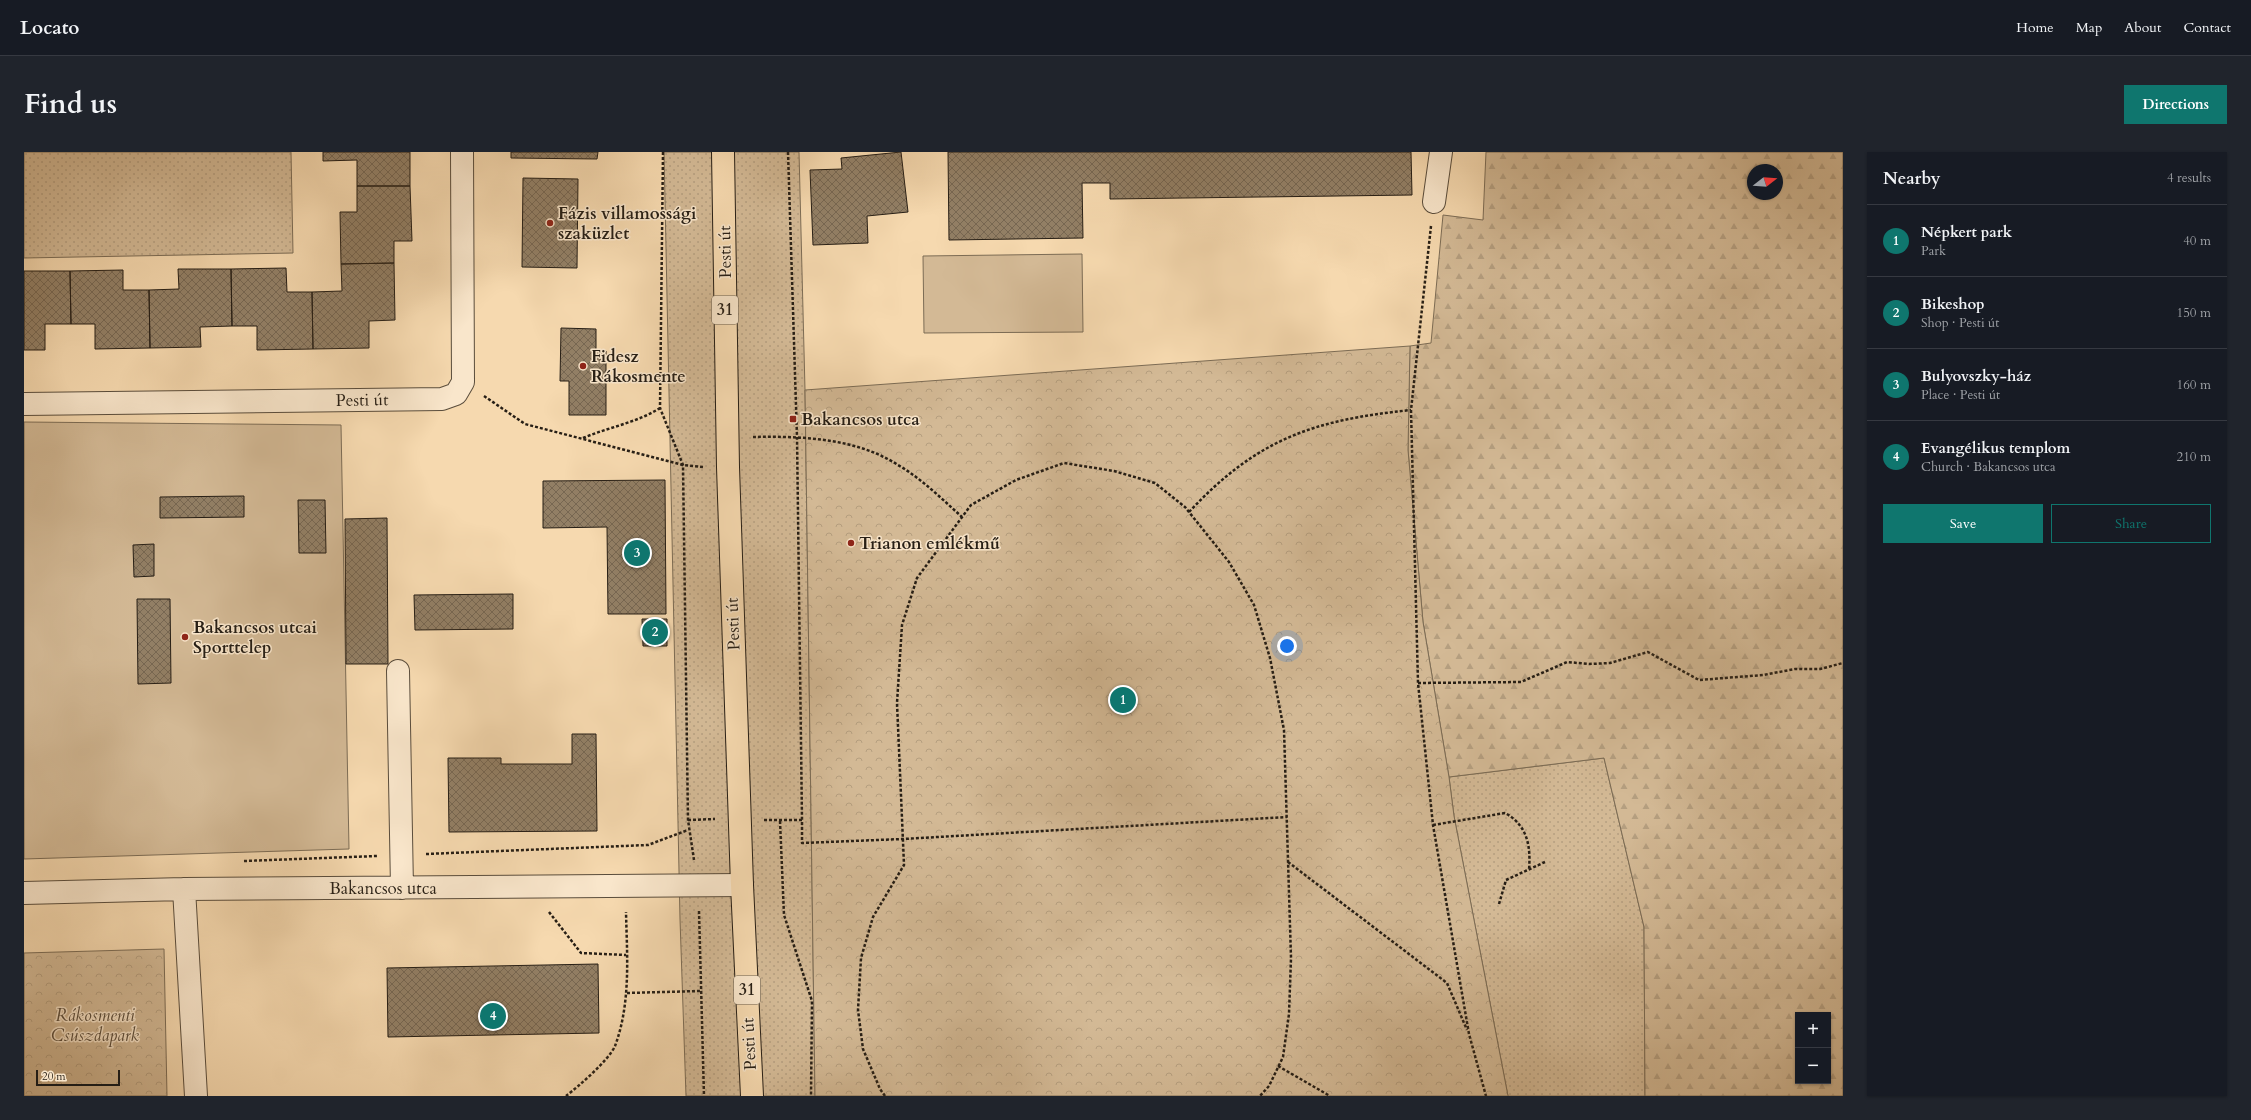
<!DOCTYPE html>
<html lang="en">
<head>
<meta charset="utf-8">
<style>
	:root { --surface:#171b24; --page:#20242c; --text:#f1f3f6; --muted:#9ea1a6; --line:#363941; --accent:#0f766e }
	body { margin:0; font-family:Cardo,serif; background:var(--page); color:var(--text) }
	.controls { position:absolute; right:12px; bottom:12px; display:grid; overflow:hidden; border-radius:0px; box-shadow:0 1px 3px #0004 }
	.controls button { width:36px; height:36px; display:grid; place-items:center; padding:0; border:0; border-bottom:1px solid var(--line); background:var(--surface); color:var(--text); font:20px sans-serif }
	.compass { position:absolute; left:1723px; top:12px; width:36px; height:36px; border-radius:50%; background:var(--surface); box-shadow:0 1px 3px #0004; rotate:73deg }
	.scale { position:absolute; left:12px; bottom:10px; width:84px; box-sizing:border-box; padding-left:4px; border:2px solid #261e15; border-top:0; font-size:11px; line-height:14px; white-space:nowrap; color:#261e15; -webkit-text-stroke:3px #f9e6cb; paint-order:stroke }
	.you { position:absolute; left:1263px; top:494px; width:14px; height:14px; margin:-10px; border:3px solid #fff; border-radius:50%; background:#1a73e8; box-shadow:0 0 0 6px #1a73e833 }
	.badge { display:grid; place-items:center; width:26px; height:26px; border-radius:50%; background:var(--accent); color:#fff; font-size:13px; font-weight:700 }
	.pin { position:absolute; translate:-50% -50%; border:2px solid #fff; box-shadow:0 1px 4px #0006 }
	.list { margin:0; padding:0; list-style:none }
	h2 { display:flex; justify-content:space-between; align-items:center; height:52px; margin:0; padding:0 16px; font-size:17px }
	h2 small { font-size:13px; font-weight:400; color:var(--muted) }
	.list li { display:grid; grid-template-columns:26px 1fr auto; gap:12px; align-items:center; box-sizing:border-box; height:72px; padding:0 16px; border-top:1px solid var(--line) }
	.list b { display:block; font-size:15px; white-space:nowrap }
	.list p { margin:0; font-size:13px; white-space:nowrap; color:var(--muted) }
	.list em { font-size:13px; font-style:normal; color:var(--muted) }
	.actions { display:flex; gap:8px; padding:12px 16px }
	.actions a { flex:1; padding:9px 0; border:1px solid var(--accent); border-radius:0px; text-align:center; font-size:14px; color:var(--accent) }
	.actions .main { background:var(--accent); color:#fff }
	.map { position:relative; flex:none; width:1819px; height:944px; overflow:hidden; border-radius:0px }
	header { display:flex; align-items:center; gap:24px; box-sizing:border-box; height:56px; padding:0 20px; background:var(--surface); border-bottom:1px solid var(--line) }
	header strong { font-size:19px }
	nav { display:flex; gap:22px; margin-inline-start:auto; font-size:14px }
	.intro { display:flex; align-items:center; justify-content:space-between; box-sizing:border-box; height:96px; padding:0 24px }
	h1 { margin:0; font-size:28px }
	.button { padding:10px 18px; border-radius:0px; background:var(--accent); color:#fff; font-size:14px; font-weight:700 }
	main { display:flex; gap:24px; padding:0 24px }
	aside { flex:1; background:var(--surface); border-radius:0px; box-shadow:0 1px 3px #0004 }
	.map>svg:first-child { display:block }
</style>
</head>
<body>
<header>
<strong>Locato</strong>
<nav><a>Home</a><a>Map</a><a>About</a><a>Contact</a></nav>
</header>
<div class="intro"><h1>Find us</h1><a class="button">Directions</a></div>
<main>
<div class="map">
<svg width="1819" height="944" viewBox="0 0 1819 944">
	<defs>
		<pattern id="grass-dots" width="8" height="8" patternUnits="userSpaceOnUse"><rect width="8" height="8" fill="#d3b995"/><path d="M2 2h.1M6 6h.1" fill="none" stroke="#b59f80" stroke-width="1.8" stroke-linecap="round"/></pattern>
		<pattern id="forest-firs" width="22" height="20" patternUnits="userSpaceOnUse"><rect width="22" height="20" fill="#d3b995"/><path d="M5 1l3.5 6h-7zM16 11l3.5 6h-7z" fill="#b59f80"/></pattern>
		<pattern id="park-crowns" width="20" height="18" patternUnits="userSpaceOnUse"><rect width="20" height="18" fill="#d3b995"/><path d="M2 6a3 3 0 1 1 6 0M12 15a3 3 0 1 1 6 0" fill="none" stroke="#b59f80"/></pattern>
		<pattern id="building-cross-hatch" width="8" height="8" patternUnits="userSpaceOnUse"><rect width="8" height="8" fill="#927f65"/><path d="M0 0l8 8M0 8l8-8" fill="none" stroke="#776752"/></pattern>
	</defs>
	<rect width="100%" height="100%" fill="#f6d9af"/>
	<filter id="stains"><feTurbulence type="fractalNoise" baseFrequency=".005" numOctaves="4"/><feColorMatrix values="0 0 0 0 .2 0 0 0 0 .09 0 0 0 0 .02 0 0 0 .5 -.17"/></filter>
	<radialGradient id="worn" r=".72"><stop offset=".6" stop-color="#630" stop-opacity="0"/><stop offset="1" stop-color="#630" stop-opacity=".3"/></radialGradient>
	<!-- grass -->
	<path fill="url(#grass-dots)" stroke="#7c6c55" d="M 0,0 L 267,0 L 269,101 L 0,106 Z
		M 640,0 L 775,0 L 781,238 L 791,944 L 662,944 L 656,767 Z
		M 1580,606 L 1620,775 L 1621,944 L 1484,944 L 1430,664 L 1425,625 Z"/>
	<!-- forest -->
	<path fill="url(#forest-firs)" stroke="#7c6c55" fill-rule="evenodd" d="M 1462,0 L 1819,0 L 1819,944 L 1621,944 L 1620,775 L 1580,606 L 1425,625 L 1399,470 L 1384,298 L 1386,194 L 1407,191 L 1419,63 L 1459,68 ZM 1729,18 L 1753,18 L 1753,42 L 1729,42 ZM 1774,863 L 1804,863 L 1804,929 L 1774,929 Z"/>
	<!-- park -->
	<path fill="url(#park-crowns)" stroke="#7c6c55" d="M 1386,194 L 1384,298 L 1399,470 L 1425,625 L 1430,664 L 1484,944 L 791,944 L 781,238 Z
		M 140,797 L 143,944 L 0,944 L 0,801 Z"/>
	<!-- garden -->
	<path fill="#d3b995" stroke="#7c6c55" d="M 1058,102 L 1059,180 L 900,181 L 899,104 Z
		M 0,270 L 317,273 L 325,697 L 0,707 Z"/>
	<!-- building -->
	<path fill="url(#building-cross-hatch)" stroke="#261e15" d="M 299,0 L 386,0 L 386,34 L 333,34 L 333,8 L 299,9 Z
		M 487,0 L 574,0 L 573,7 L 487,6 Z
		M 877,0 L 884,60 L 843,64 L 844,91 L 789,93 L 786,18 L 818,17 L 817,6 Z
		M 924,0 L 1387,0 L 1388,43 L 1086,47 L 1086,31 L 1058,31 L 1059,86 L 925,88 Z
		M 499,26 L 554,27 L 553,116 L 498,115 Z
		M 333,34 L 386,34 L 388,89 L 370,89 L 370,111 L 317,112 L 316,60 L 333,60 Z
		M 370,111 L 371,168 L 345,169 L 345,196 L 289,197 L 288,140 L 318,139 L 317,112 Z
		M 262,116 L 263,140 L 288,140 L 289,197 L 233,198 L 233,174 L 208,174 L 207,117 Z
		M 154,117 L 207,117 L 208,174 L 176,175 L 177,195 L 126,196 L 125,138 L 155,137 Z
		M 99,118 L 99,138 L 125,138 L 126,196 L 71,197 L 71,172 L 47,172 L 46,119 Z
		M 0,119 L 46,119 L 47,172 L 21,172 L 21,198 L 0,198 Z
		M 537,176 L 572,177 L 572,199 L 582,199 L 582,263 L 545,263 L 545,229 L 536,229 Z
		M 641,328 L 642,462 L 584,462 L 583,375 L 519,376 L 519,329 Z
		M 220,344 L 220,365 L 136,366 L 136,345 Z
		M 274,348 L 301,348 L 302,401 L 275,401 Z
		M 363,366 L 364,512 L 322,512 L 321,367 Z
		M 130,392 L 130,424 L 110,425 L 109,393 Z
		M 489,442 L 489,477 L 391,478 L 390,443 Z
		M 113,447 L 146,447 L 147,531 L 114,532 Z
		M 618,467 L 643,467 L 643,494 L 619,494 Z
		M 548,582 L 572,582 L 573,679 L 425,680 L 424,606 L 477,606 L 477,612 L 548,612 Z
		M 574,812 L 575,881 L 364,885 L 363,816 Z"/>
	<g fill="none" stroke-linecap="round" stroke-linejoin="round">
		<defs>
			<path id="minor" d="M 1410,50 L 1417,0
				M 0,252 L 418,247 L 432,242 L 439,230 L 438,0
				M 374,519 L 378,736
				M 160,737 L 172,944
				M 0,741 L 160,737 L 718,733"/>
			<path id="major" d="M 699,0 L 704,315 L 718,733 L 728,944"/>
		</defs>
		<!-- minor casing -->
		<use href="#minor" stroke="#5a4d3c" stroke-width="24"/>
		<!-- major casing -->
		<use href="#major" stroke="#261e15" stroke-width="24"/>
		<!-- path -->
		<path stroke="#261e15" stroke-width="2.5" stroke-dasharray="3 2" stroke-linecap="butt" d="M 639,0 L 636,256 L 659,313 L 664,668 L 670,708
			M 764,0 L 773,285 L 778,668
			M 1407,74 L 1387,258 L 1394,531 L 1409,673 L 1445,882 L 1462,944
			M 460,244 L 501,272 L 659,313 L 679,315
			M 729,285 C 778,284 832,286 874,313 C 898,327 918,347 938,365
			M 559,286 C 585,275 612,271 636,256
			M 1165,360 C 1233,287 1289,268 1387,258
			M 1394,531 L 1497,530 L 1543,510 L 1565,512 L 1586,511 L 1624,500 L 1675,528 L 1739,523 L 1771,517 L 1796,517 L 1819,511
			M 664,668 L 691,667
			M 740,668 L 778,668 L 778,691 L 879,687 L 1263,665
			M 756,669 L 760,763 L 788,849 L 787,944
			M 1409,673 L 1481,661 C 1503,673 1507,693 1505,718
			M 402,702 L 624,693 L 664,678
			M 220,709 L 353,704
			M 1264,710 L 1423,831 L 1443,878
			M 1475,752 L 1482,728 L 1521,710
			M 675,759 L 680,944
			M 525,760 L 557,801 L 602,803
			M 603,841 L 676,839
			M 1254,914 L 1306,944
			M 542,944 C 555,934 585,908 591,894 C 607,851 603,804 602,760
			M 861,944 L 856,937 L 839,897 L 834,858 L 837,806 L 849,765 L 880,713 L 873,551 L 878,473 L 893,426 L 947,353 L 992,328 L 1040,311 L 1090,319 L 1131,331 L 1161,355 L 1205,410 L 1230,453 L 1246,506 L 1260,578 L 1267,806 L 1265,862 L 1259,905 L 1245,934 L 1236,944"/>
		<!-- minor -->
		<use href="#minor" stroke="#f9e6cb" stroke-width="22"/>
		<!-- major -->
		<use href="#major" stroke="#f6d9af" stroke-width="22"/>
	</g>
	<!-- markers -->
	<g fill="#8f2418" stroke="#f9e6cb" stroke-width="1.5">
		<circle cx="526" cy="71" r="4"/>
		<circle cx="559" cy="214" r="4"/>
		<rect x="765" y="263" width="8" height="8" rx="2"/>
		<circle cx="827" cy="391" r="4"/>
		<circle cx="161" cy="485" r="4"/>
	</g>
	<g text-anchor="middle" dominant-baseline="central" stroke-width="3" stroke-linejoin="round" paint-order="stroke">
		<!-- shield labels -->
		<g fill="#f9e6cb" stroke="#655a4c" stroke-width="1">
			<rect x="688" y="144" width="26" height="28" rx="3"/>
			<rect x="710" y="824" width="26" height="28" rx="3"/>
		</g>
		<g font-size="16" font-weight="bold" fill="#261e15">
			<text x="701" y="158">31</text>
			<text x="723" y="838">31</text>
		</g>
		<!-- poi labels -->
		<g font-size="17" font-weight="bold" fill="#261e15" stroke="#f9e6cb" text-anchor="start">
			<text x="534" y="61">Fázis villamossági<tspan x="534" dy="20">szaküzlet</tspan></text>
			<text x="567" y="204">Fidesz<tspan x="567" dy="20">Rákosmente</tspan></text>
			<text x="777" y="267">Bakancsos utca</text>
			<text x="835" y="391">Trianon emlékmű</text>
			<text x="169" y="475">Bakancsos utcai<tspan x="169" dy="20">Sporttelep</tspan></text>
		</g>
		<!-- street labels -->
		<g font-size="17" fill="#261e15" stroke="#f9e6cb">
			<text transform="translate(701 100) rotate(-91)">Pesti út</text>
			<text transform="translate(338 248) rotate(-1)">Pesti út</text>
			<text transform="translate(709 472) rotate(-92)">Pesti út</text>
			<text x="359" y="736">Bakancsos utca</text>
			<text transform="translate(725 892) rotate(-93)">Pesti út</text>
		</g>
		<!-- park labels -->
		<g font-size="17" font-style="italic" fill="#5a4c3b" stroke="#f9e6cb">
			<text x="71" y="863">Rákosmenti<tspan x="71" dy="20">Csúszdapark</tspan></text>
		</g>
	</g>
	<rect width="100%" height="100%" filter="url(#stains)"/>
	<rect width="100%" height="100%" fill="url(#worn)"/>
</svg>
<div class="controls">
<button>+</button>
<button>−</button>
</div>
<svg class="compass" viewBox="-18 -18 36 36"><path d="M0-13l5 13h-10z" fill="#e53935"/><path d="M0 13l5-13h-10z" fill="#9ea1a6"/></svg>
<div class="scale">20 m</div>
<div class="you"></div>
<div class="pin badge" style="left:1099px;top:548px">1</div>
<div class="pin badge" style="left:631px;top:480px">2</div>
<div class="pin badge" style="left:613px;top:401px">3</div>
<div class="pin badge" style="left:469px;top:864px">4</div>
</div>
<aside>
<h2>Nearby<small>4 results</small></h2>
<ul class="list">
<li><span class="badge">1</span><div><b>Népkert park</b><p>Park</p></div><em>40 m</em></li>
<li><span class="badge">2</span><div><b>Bikeshop</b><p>Shop · Pesti út</p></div><em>150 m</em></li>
<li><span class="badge">3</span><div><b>Bulyovszky-ház</b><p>Place · Pesti út</p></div><em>160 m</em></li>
<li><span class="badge">4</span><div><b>Evangélikus templom</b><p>Church · Bakancsos utca</p></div><em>210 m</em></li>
</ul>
<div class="actions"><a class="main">Save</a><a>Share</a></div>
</aside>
</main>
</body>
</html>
